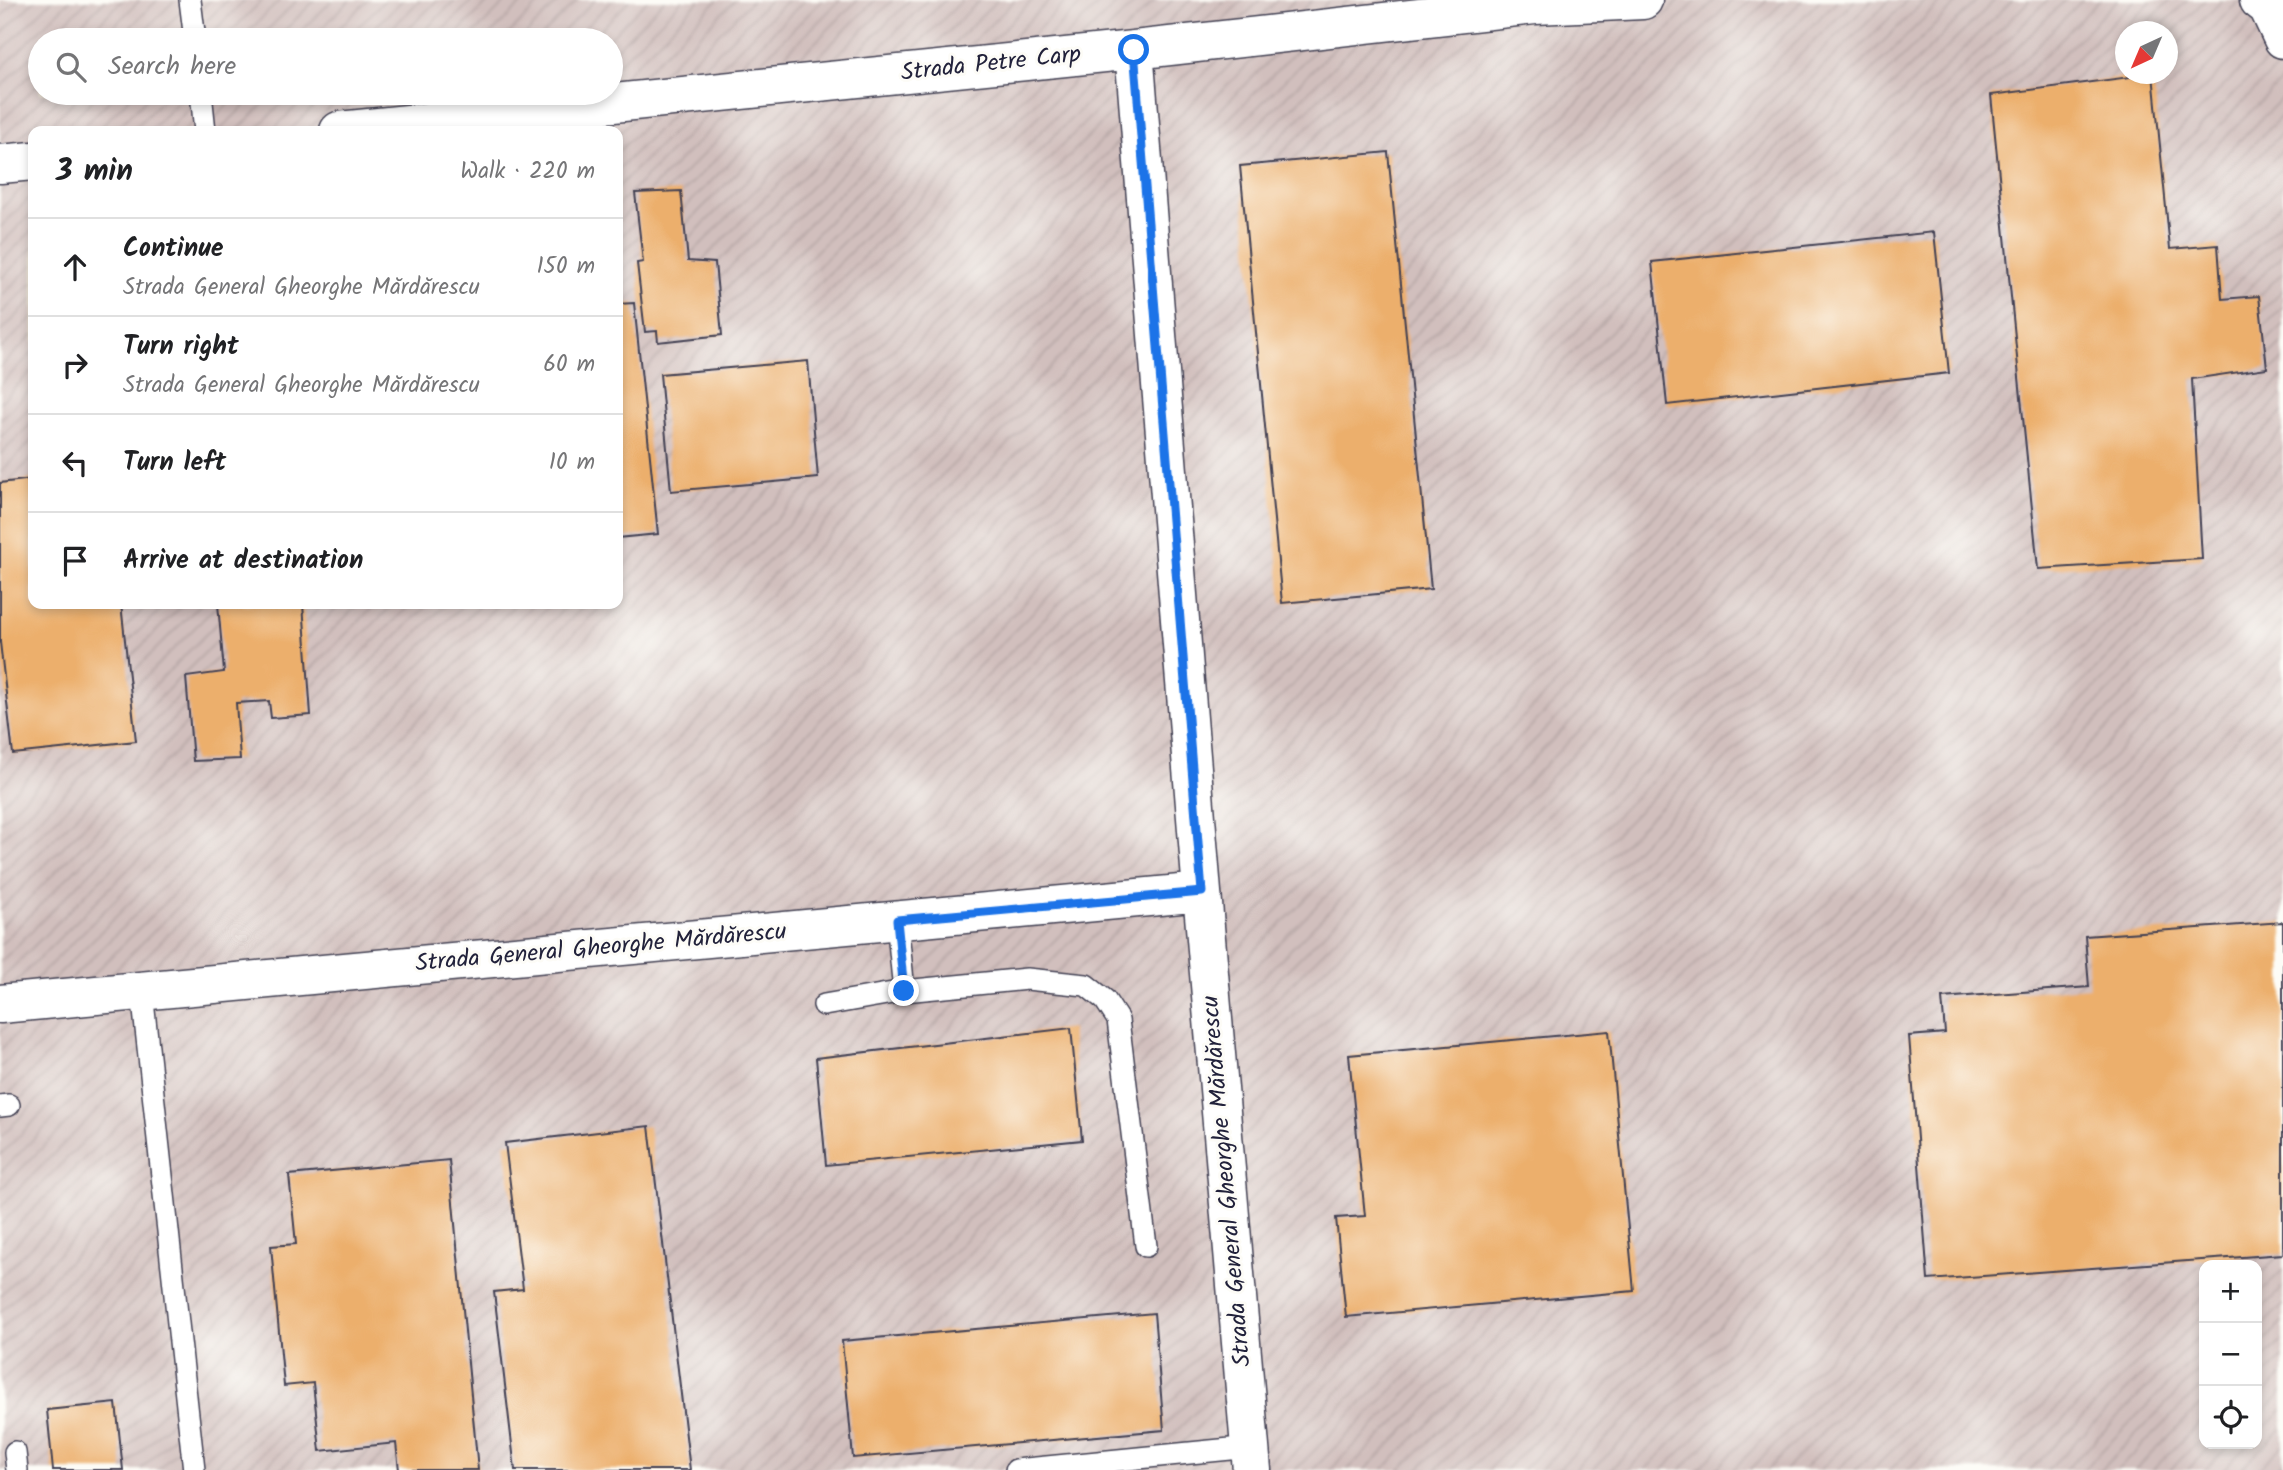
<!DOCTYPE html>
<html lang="en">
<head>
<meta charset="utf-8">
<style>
	:root { --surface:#fff; --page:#f6f6f6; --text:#202124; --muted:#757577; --line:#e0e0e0 }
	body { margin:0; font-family:Kalam,sans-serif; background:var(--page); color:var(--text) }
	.controls { position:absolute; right:21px; bottom:21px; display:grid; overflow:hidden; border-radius:14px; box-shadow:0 4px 10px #0003 }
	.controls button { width:63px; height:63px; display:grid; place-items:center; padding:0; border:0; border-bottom:2px solid var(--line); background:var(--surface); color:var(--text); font:35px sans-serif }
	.compass { position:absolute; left:2115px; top:21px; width:63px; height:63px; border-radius:50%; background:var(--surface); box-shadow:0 4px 10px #0003; rotate:224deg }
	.stop { position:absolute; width:21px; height:21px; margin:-16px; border:5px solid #1a73e8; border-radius:50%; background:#fff }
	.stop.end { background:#1a73e8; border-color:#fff; box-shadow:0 2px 7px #0008 }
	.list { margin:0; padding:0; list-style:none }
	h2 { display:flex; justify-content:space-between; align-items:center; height:91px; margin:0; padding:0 28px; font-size:30px }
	h2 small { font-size:23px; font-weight:400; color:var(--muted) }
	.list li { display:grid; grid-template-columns:46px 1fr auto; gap:21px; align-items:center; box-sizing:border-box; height:98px; padding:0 28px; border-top:2px solid var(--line) }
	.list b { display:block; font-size:26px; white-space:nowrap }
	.list p { margin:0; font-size:23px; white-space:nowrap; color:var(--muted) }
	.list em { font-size:23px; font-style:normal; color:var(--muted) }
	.icon { flex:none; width:38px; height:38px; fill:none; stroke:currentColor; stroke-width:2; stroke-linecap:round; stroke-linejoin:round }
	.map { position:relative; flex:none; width:2283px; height:1470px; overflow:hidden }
	.search { position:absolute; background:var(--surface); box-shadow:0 4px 10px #0003; left:28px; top:28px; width:595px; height:77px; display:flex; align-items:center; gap:18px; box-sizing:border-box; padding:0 24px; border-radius:38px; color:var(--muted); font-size:26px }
	.panel { position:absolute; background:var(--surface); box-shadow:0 4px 10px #0003; left:28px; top:126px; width:595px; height:483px; border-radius:14px }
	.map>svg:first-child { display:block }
</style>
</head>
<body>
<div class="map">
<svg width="2283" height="1470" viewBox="0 0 2283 1470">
	<defs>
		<pattern id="industrial-furrows" width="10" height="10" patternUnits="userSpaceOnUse" patternTransform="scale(1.75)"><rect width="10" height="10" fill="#d1bfbd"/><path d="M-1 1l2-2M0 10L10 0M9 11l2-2" fill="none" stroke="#b3a4a3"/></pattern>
	</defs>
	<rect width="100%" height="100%" fill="#fdfcf7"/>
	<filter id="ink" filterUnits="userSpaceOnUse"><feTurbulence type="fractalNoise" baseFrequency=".0143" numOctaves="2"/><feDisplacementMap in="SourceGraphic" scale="14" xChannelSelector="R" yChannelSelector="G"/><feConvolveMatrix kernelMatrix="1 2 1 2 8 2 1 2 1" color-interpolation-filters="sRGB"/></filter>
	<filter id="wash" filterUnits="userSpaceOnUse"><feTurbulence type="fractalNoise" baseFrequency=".00686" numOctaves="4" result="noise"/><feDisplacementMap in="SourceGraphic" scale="28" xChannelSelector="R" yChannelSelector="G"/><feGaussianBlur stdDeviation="1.57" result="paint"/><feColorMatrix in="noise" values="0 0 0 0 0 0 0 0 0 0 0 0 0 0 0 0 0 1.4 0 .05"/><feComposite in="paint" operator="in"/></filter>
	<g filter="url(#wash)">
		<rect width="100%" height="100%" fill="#f4e9d2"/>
		<!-- industrial -->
		<path fill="url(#industrial-furrows)" fill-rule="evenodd" d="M 0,0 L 2283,0 L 2283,1470 L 0,1470 ZM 2126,32 L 2168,32 L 2168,74 L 2126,74 ZM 40,40 L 611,40 L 611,93 L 40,93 ZM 33,131 L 618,131 L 618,604 L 33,604 ZM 2204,1265 L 2257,1265 L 2257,1444 L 2204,1444 Z"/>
		<g id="blocks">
			<!-- building -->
			<path fill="#ecaf6c" d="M 2153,74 L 2170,249 L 2218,245 L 2222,299 L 2259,296 L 2267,368 L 2192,379 L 2202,559 L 2038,569 L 1991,95 Z
				M 1388,152 L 1431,589 L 1282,603 L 1240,166 Z
				M 681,191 L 688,261 L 715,263 L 722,335 L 658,342 L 657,331 L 645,332 L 637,263 L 643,262 L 635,193 Z
				M 1934,232 L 1949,373 L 1667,405 L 1652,262 Z
				M 634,303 L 658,534 L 618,538 L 618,304 Z
				M 808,361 L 818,478 L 671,491 L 660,374 Z
				M 33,479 L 33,604 L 121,604 L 136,741 L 13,754 L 0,642 L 0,483 Z
				M 218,604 L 303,604 L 311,715 L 271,718 L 269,701 L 236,703 L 240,759 L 193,761 L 186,677 L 224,672 Z
				M 2283,922 L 2283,1254 L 1928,1280 L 1909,1036 L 1945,1033 L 1942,998 L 2089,987 L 2085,936 Z
				M 1071,1028 L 1082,1140 L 826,1165 L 816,1058 Z
				M 1609,1031 L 1634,1291 L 1346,1317 L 1336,1218 L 1365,1216 L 1349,1055 Z
				M 649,1126 L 690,1470 L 515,1470 L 494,1292 L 523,1289 L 505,1143 Z
				M 449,1160 L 478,1470 L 399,1470 L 396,1443 L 320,1451 L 313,1383 L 284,1386 L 271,1246 L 296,1244 L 289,1175 Z
				M 1154,1313 L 1164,1430 L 853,1458 L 842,1341 Z
				M 116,1403 L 123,1470 L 53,1470 L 47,1410 Z"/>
		</g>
	</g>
	<g filter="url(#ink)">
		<use href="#blocks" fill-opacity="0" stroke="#424052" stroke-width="2"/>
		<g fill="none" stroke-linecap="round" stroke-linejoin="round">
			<defs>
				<path id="lane" d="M 190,0 L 195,40
					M 201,93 L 205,131
					M 897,921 L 904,991
					M 142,992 L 194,1470
					M 824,1005 L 904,991 L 1027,979 L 1086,985 L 1105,1000 L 1118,1020 L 1146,1246
					M 0,1106 L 9,1105
					M 15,1452 L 17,1470
					M 1016,1470 L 1251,1447"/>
				<path id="street" d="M 2259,0 L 2268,7 L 2283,39
					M 1134,50 L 1202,892 L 1252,1470
					M 339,131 L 1134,50 L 1535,5 L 1643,0
					M 0,164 L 33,161
					M 0,1004 L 1202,892"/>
			</defs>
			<!-- lane casing -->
			<use href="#lane" stroke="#424052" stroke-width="24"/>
			<!-- street casing -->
			<use href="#street" stroke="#424052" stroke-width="41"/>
			<!-- lane -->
			<use href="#lane" stroke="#fff" stroke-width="21"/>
			<!-- street -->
			<use href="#street" stroke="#fff" stroke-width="38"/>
		</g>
	</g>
	<g fill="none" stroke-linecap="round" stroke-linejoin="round" filter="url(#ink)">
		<!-- route -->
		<path stroke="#1a73e8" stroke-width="9" d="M 904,991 L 897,920 L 1202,892 L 1134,50"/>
	</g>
	<g text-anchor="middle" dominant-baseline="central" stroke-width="6" stroke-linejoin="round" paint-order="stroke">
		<!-- street labels -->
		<g font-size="24" fill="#22223b" stroke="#fdfcf7">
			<text transform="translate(991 64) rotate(-6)">Strada Petre Carp</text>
			<text transform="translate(601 948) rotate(-5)">Strada General Gheorghe Mărdărescu</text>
			<text transform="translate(1227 1181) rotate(-95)">Strada General Gheorghe Mărdărescu</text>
		</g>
	</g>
</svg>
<div class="controls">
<button>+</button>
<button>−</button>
<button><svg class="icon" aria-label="locate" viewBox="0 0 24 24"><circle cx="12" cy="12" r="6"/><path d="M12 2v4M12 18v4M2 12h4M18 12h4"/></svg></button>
</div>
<svg class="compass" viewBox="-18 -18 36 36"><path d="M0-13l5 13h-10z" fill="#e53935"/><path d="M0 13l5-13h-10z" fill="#757577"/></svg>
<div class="stop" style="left:1134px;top:50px"></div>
<div class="stop end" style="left:904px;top:991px"></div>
<div class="search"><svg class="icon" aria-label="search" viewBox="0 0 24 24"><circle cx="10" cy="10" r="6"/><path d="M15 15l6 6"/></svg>Search here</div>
<section class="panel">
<h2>3 min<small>Walk · 220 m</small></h2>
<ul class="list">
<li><svg class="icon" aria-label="ahead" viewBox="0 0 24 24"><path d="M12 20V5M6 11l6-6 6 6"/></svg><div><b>Continue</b><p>Strada General Gheorghe Mărdărescu</p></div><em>150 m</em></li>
<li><svg class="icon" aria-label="right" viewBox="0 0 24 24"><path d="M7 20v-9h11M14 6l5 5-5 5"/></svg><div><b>Turn right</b><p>Strada General Gheorghe Mărdărescu</p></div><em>60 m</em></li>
<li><svg class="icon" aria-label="left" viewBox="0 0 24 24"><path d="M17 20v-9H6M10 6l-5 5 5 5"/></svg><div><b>Turn left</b></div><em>10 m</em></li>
<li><svg class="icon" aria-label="arrive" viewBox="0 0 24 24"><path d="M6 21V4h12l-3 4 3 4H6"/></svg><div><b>Arrive at destination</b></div></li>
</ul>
</section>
</div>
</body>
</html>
